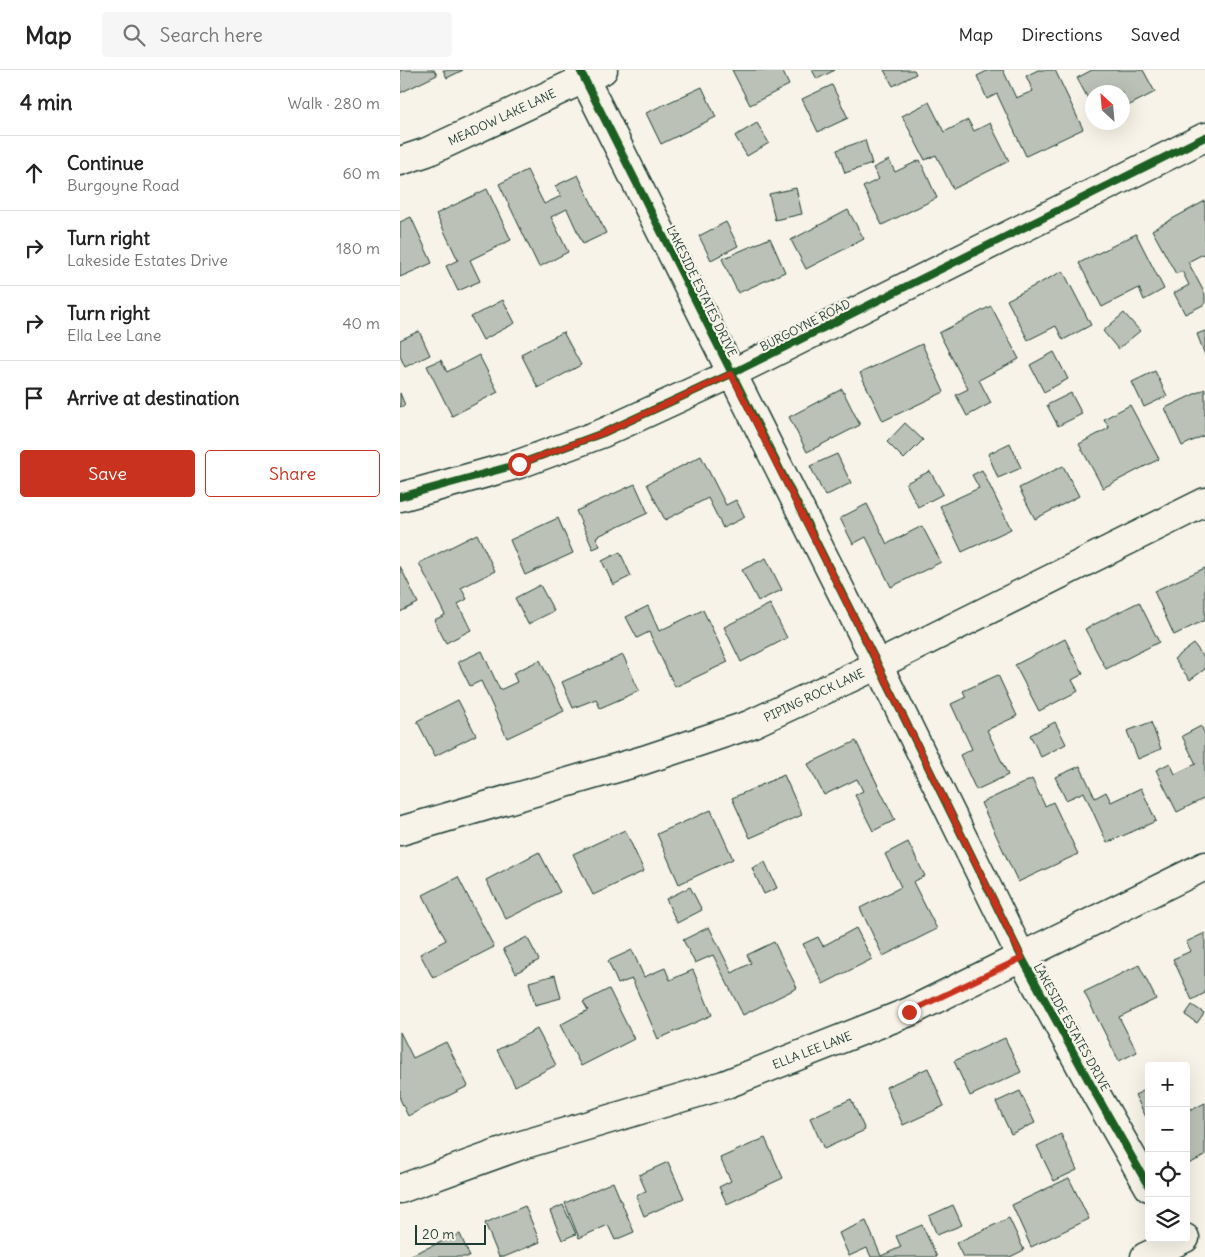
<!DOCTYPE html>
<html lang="en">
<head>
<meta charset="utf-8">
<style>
	:root { --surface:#fff; --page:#f6f6f6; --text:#222; --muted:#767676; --line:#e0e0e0; --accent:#c8321e }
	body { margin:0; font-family:Delius,sans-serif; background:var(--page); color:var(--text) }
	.controls { position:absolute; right:15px; bottom:15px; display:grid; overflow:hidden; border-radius:5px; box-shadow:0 5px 20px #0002 }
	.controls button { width:45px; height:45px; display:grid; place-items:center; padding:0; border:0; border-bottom:1px solid var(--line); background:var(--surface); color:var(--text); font:25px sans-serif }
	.compass { position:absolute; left:685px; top:15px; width:45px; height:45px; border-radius:50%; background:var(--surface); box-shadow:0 5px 20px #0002; rotate:334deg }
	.scale { position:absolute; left:15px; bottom:12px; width:71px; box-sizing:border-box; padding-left:5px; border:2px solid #1f3d34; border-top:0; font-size:14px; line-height:18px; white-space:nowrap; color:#1f3d34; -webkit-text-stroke:4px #f7f3e8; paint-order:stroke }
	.stop { position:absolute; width:15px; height:15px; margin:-11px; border:4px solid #c8321e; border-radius:50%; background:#fff }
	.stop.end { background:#c8321e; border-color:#fff; box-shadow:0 1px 5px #0008 }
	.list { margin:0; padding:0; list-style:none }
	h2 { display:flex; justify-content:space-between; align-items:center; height:65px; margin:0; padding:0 20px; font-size:21px }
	h2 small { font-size:16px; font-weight:400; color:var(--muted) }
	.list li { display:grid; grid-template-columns:32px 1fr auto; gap:15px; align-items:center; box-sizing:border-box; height:75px; padding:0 20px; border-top:1px solid var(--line) }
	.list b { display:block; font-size:19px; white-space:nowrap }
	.list p { margin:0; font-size:16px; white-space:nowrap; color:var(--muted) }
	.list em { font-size:16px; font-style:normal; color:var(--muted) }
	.actions { display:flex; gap:10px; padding:15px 20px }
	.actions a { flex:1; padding:11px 0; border:1px solid var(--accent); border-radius:5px; text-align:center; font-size:18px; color:var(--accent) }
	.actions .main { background:var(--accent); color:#fff }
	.icon { flex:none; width:28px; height:28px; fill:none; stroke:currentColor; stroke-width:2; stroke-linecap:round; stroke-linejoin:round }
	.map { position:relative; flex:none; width:805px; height:1187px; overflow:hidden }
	header { display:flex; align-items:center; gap:30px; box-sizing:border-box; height:70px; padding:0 25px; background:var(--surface); border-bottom:1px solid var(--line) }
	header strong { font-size:24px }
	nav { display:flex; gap:28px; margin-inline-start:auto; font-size:18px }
	.search { width:350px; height:45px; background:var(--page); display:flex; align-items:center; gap:12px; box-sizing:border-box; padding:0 18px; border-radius:5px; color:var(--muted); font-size:19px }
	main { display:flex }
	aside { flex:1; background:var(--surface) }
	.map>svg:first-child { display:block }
</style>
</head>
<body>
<header>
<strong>Map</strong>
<div class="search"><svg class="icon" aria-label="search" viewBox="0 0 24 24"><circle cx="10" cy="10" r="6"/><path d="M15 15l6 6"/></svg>Search here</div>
<nav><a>Map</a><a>Directions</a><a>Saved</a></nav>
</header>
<main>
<aside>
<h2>4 min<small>Walk · 280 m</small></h2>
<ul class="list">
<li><svg class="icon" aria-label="ahead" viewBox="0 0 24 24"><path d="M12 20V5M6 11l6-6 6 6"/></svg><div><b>Continue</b><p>Burgoyne Road</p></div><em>60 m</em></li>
<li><svg class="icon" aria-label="right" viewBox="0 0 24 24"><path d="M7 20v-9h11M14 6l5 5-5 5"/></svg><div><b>Turn right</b><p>Lakeside Estates Drive</p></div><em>180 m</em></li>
<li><svg class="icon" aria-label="right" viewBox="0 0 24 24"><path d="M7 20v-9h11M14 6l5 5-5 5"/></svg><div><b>Turn right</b><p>Ella Lee Lane</p></div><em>40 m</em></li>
<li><svg class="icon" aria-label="arrive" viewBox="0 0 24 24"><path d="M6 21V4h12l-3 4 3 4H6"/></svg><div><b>Arrive at destination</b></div></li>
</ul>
<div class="actions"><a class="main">Save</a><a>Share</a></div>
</aside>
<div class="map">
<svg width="805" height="1187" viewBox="0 0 805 1187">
	<rect width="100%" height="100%" fill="#f7f3e8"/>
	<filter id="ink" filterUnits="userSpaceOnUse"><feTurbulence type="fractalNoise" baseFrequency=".02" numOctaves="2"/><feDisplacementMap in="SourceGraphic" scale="10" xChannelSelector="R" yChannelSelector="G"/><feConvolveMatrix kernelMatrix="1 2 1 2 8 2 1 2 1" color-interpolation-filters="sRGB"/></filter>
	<g filter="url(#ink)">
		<!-- building -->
		<path fill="#bbc1b6" stroke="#1f3d34" d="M 0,0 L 34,0 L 37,5 L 0,23 Z
			M 43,0 L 63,0 L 47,8 Z
			M 332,0 L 382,0 L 389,15 L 350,35 Z
			M 412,0 L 435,0 L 417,9 Z
			M 484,0 L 514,0 L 516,4 L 493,16 Z
			M 589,0 L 603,0 L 616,28 L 633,21 L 626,6 L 638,0 L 655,0 L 683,59 L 626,86 L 597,24 L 587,29 L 577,6 Z
			M 692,0 L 743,0 L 755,22 L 722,39 L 722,22 L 692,22 L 692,36 L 677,8 Z
			M 432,15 L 448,48 L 418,62 L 402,29 Z
			M 302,17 L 316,47 L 261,74 L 246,43 Z
			M 529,32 L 544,62 L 568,50 L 574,61 L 590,53 L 609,91 L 553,119 L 536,85 L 525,90 L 502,46 Z
			M 357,53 L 369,73 L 347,86 L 335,66 Z
			M 465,70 L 472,94 L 445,103 L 437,80 Z
			M 489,90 L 495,102 L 520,90 L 537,128 L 482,155 L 463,117 L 479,109 L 473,98 Z
			M 127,100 L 144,134 L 161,126 L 155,116 L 178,105 L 206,163 L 183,174 L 167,139 L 151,147 L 168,182 L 139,197 L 99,114 Z
			M 396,118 L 402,144 L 375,150 L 369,124 Z
			M 87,119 L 111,170 L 70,190 L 80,211 L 58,221 L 46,196 L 58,190 L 36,144 Z
			M 805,131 L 805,183 L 788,192 L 805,224 L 805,234 L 785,244 L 774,223 L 789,215 L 782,201 L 776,204 L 752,160 Z
			M 448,140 L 464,169 L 406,199 L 391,170 Z
			M 11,147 L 32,193 L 0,207 L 0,152 Z
			M 326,152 L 338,176 L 311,190 L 299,166 Z
			M 736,164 L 764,219 L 744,230 L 739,218 L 702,237 L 679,193 Z
			M 370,168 L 385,202 L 338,223 L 322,189 Z
			M 663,201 L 691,255 L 663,270 L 656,256 L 628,270 L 607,230 Z
			M 103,230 L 115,253 L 83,270 L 71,247 Z
			M 591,236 L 619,289 L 579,310 L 591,333 L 567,346 L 556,325 L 568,319 L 539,263 Z
			M 724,243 L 740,261 L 718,279 L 703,261 Z
			M 19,261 L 30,285 L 5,297 L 0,286 L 0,270 Z
			M 805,261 L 805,285 L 797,264 Z
			M 163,262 L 181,295 L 138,318 L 121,284 Z
			M 522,274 L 544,322 L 483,351 L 460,303 Z
			M 654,282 L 668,309 L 644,322 L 630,295 Z
			M 79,285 L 98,322 L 52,346 L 27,296 L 41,290 L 47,302 Z
			M 755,301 L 767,326 L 744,337 L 732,312 Z
			M 442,319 L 460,355 L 407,382 L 389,347 Z
			M 805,319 L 805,365 L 782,376 L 765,338 Z
			M 0,323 L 5,335 L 0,337 Z
			M 671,323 L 682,344 L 658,356 L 647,335 Z
			M 730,335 L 759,389 L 703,418 L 679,374 L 709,358 L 704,349 Z
			M 505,353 L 523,370 L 504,389 L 487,372 Z
			M 610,373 L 621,398 L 598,408 L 588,384 Z
			M 437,384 L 451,413 L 425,426 L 410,396 Z
			M 301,386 L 326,435 L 336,430 L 345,447 L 323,458 L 308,428 L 265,450 L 247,414 Z
			M 663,396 L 679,426 L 635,449 L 619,418 Z
			M 582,400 L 611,459 L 562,482 L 540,436 L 579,418 L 572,405 Z
			M 530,401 L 543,424 L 518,437 L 506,413 Z
			M 235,414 L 248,443 L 196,467 L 200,476 L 193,479 L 176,441 Z
			M 467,434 L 487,474 L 522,456 L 541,492 L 491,517 L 466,467 L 453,474 L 440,448 Z
			M 158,448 L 173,483 L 125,505 L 110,470 Z
			M 77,464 L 95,501 L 61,518 L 67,529 L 58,534 L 71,560 L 46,573 L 34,550 L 45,545 L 19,493 Z
			M 220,482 L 231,506 L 213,515 L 202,491 Z
			M 366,488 L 382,520 L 358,531 L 342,500 Z
			M 0,496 L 18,533 L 0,542 Z
			M 805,498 L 805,550 L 774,565 L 754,521 Z
			M 140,515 L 154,541 L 128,554 L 115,528 Z
			M 739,532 L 759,572 L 706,599 L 685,559 Z
			M 370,534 L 387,568 L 341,592 L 324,557 Z
			M 248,536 L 259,561 L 303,540 L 328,592 L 275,617 L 249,562 L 237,568 L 226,547 Z
			M 665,569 L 683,604 L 672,610 L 678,621 L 639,641 L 615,595 Z
			M 794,574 L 805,589 L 805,599 L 790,610 L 774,589 Z
			M 82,581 L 100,620 L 117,612 L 113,603 L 140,590 L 164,641 L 107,668 L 81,611 L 70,616 L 58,592 Z
			M 223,585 L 239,621 L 200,638 L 196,629 L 173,638 L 162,612 Z
			M 598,605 L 617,646 L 587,660 L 608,705 L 576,720 L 560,685 L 572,679 L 551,634 L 566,627 L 563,621 Z
			M 58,630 L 76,665 L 35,686 L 17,651 Z
			M 655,652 L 666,674 L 641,687 L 630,665 Z
			M 751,652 L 761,679 L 738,689 L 727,661 Z
			M 801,656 L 805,664 L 805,728 L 777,742 L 756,700 L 770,693 L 775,704 L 796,694 L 782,666 Z
			M 456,671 L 495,750 L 473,761 L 455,725 L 463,721 L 457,709 L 424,725 L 408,694 Z
			M 680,696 L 695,728 L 706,722 L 711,732 L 741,718 L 756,751 L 707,773 L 684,722 L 666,730 L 655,707 Z
			M 384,705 L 402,745 L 350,768 L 332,728 Z
			M 632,709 L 645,736 L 653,732 L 678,784 L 618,812 L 581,733 Z
			M 311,740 L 333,789 L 279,814 L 257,764 Z
			M 225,760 L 244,801 L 193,825 L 173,784 Z
			M 508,772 L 525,806 L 513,812 L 537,859 L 483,886 L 460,838 L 501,817 L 485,784 Z
			M 139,782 L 160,822 L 106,849 L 86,810 Z
			M 365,792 L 377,818 L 364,824 L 352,798 Z
			M 58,807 L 94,877 L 33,908 L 20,884 L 46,870 L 23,825 Z
			M 290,817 L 302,840 L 277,853 L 266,829 Z
			M 309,857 L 332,903 L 351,893 L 347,885 L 374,872 L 397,918 L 343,945 L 313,885 L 295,893 L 283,870 Z
			M 456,858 L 472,889 L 423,914 L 403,874 L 418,867 L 423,876 Z
			M 805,863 L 805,923 L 792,930 L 773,889 L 791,881 L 786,872 Z
			M 127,867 L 139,890 L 116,903 L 103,879 Z
			M 232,880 L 244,907 L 265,898 L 270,910 L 293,900 L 312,945 L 258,969 L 232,909 L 218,914 L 208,891 Z
			M 739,895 L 756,929 L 719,947 L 737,982 L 719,991 L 684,922 Z
			M 155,905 L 161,928 L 135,935 L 129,912 Z
			M 209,919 L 234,969 L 181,996 L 160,955 L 188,940 L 183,932 Z
			M 792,935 L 804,943 L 797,953 L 785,945 Z
			M 137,959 L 156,995 L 115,1016 L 97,980 Z
			M 0,962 L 13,988 L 46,972 L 68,1016 L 8,1046 L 0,1029 Z
			M 605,968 L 621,1002 L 570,1026 L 554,991 Z
			M 528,998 L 544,1036 L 503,1055 L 486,1017 Z
			M 749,1018 L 749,1045 L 746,1047 L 735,1025 Z
			M 620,1021 L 635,1053 L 611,1064 L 596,1032 Z
			M 451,1029 L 465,1060 L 424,1079 L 410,1048 Z
			M 786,1031 L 791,1040 L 805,1033 L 805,1086 L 786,1095 Z
			M 661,1064 L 677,1100 L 654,1111 L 637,1076 Z
			M 365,1068 L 383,1108 L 327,1134 L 319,1117 L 331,1111 L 320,1088 Z
			M 268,1092 L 284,1128 L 244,1146 L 236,1126 L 246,1121 L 239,1105 Z
			M 669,1108 L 689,1149 L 631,1177 L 612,1135 Z
			M 213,1112 L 234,1162 L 215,1170 L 208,1155 L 179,1168 L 165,1133 Z
			M 163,1135 L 176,1164 L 162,1170 L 150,1141 Z
			M 553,1135 L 562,1155 L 537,1165 L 529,1146 Z
			M 125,1136 L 140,1172 L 104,1187 L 99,1187 L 85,1153 Z
			M 609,1148 L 624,1180 L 610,1187 L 563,1187 L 556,1173 Z
			M 466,1151 L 481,1186 L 501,1177 L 496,1166 L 522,1155 L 537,1187 L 471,1187 L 467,1178 L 449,1186 L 439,1163 Z
			M 60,1164 L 70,1187 L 6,1187 Z"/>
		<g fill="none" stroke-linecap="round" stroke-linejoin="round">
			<defs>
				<path id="minor" d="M 180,0 L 478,595 L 622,888 L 697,1026 L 749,1117
					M 0,91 L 27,82 L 203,0
					M 0,427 L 119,394 L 203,363 L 331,304 L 805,67
					M 0,761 L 244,690 L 349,655 L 478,595 L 805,432
					M 0,1119 L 122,1075 L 324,1015 L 509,942 L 805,796
					M 745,1187 L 785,1168"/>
			</defs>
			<!-- minor casing -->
			<use href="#minor" stroke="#1f3d34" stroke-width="31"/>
			<!-- minor -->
			<use href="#minor" stroke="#f7f3e8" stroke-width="28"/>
			<defs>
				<path id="cycleway" d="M 180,0 L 478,595 L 622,888 L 697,1026 L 749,1117
					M 0,427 L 119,394 L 203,363 L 331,304 L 805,67"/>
			</defs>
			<!-- cycleway casing -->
			<use href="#cycleway" stroke="#f7f3e8" stroke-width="11"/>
			<!-- cycleway -->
			<use href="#cycleway" stroke="#1b5e20" stroke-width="8"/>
		</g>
	</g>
	<g fill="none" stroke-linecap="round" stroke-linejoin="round" filter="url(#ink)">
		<!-- route -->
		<path stroke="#c8321e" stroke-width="6" d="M 119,394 L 203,363 L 331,304 L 478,595 L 622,888 L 509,942"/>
	</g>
	<g text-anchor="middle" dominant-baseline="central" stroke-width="4.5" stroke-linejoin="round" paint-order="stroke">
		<!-- street labels -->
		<g font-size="12" fill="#1f3d34" stroke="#f7f3e8">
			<text transform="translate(102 47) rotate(-25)">MEADOW LAKE LANE</text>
			<text transform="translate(302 221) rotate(64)">LAKESIDE ESTATES DRIVE</text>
			<text transform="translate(405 255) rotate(-27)">BURGOYNE ROAD</text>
			<text transform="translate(414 625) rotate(-25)">PIPING ROCK LANE</text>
			<text transform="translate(672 957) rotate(61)">LAKESIDE ESTATES DRIVE</text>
			<text transform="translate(412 980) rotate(-21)">ELLA LEE LANE</text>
		</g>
	</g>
</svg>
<div class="controls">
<button>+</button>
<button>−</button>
<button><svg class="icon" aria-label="locate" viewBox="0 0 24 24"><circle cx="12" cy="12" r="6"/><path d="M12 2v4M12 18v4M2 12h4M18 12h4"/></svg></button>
<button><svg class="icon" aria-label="layers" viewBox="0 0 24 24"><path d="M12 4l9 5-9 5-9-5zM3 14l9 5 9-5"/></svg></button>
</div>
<svg class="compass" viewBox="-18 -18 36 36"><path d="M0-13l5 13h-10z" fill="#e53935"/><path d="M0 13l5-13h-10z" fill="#767676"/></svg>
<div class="scale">20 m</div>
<div class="stop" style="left:119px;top:394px"></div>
<div class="stop end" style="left:509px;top:942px"></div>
</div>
</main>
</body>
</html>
